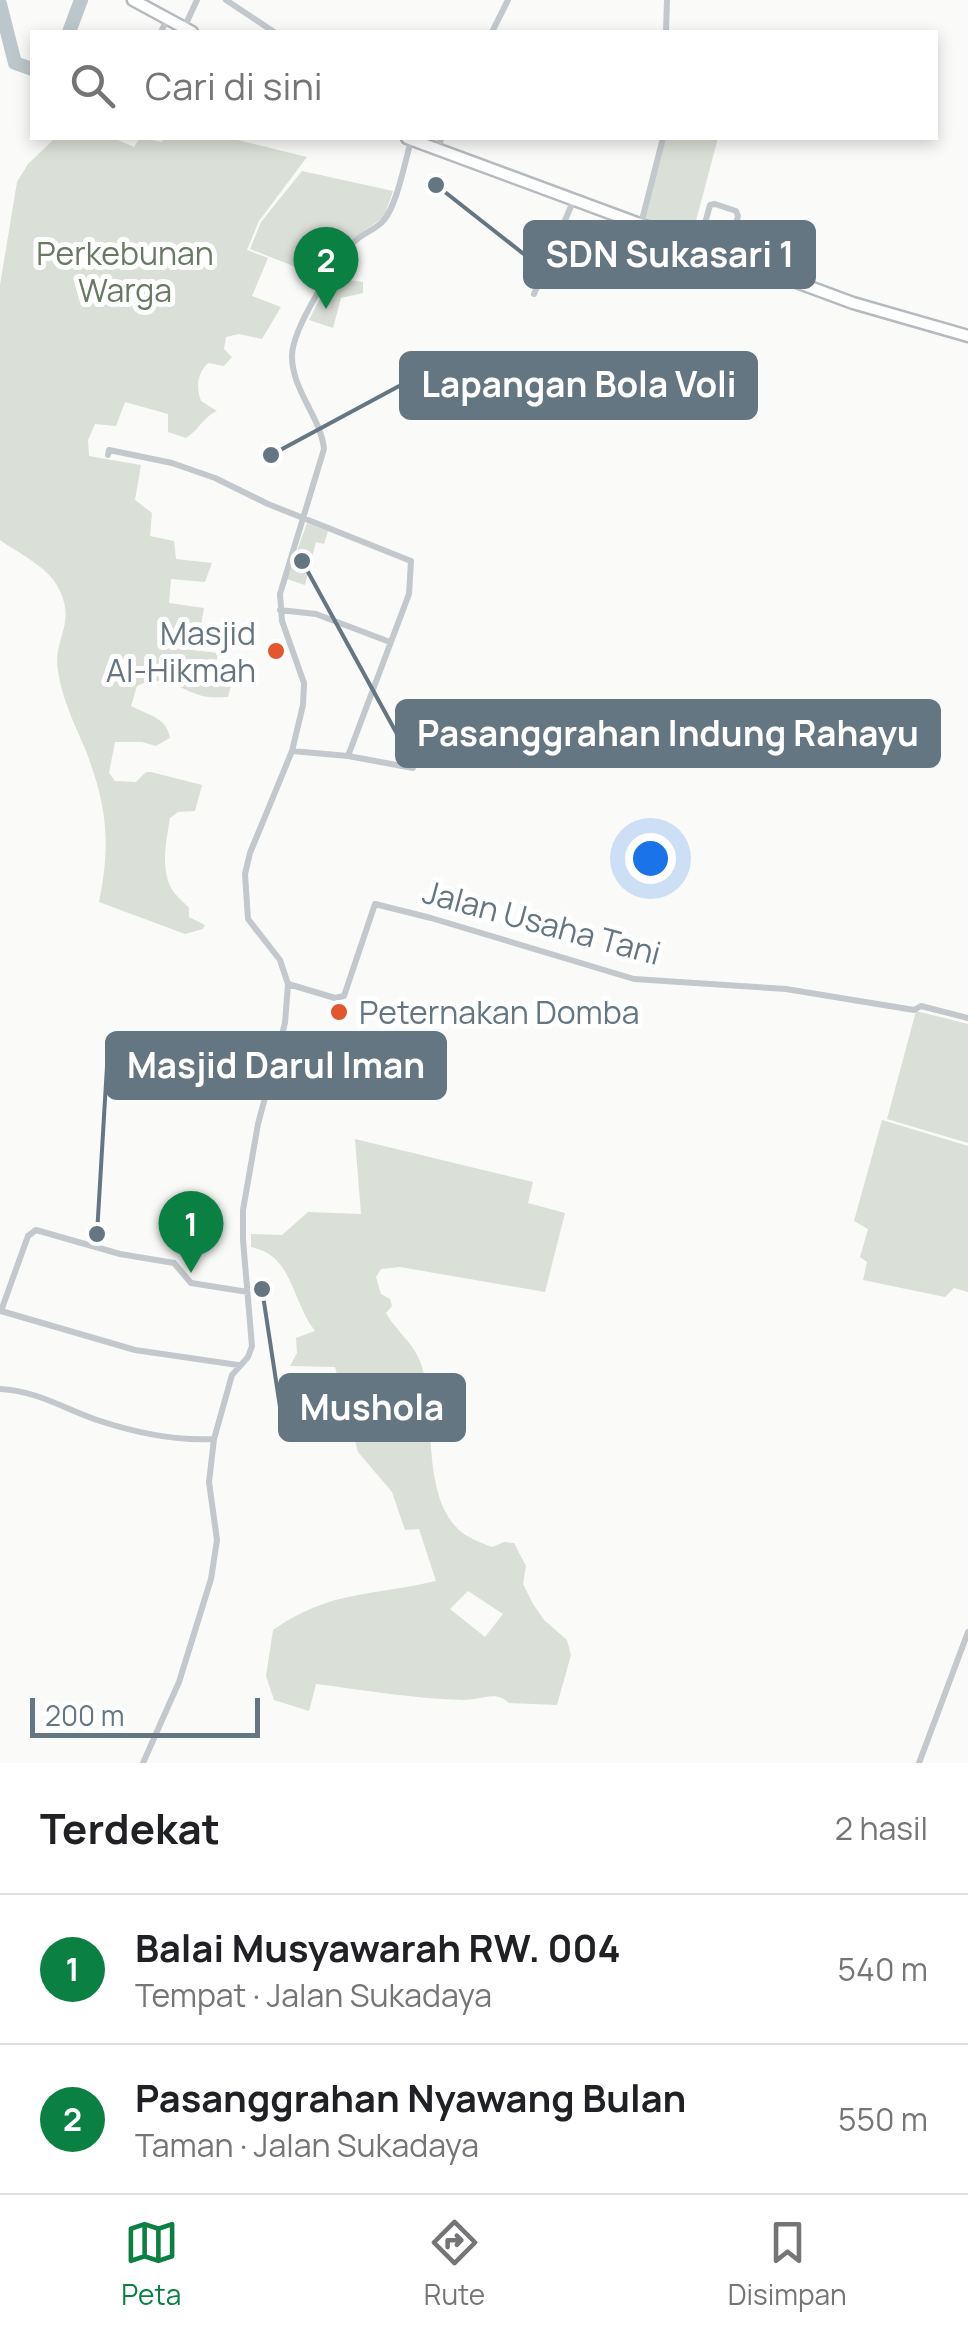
<!DOCTYPE html>
<html lang="id">
<head>
<meta charset="utf-8">
<style>
	:root { --surface:#fff; --page:#f6f6f6; --text:#202124; --muted:#757577; --line:#e0e0e0; --accent:#0b8043 }
	body { margin:0; font-family:Manrope,sans-serif; background:var(--page); color:var(--text) }
	.scale { position:absolute; left:30px; bottom:25px; width:230px; box-sizing:border-box; padding-left:10px; border:5px solid #657683; border-top:0; font-size:28px; line-height:35px; white-space:nowrap; color:#657683; -webkit-text-stroke:8px #fff; paint-order:stroke }
	.you { position:absolute; left:650px; top:858px; width:35px; height:35px; margin:-25px; border:8px solid #fff; border-radius:50%; background:#1a73e8; box-shadow:0 0 0 15px #1a73e833 }
	.badge { display:grid; place-items:center; width:65px; height:65px; border-radius:50%; background:var(--accent); color:#fff; font-size:32px; font-weight:700 }
	.pin { position:absolute; translate:-50% -82px; filter:drop-shadow(0 2px 5px #0008) }
	.pin::after { content:''; position:absolute; top:52px; width:35px; height:30px; background:inherit; clip-path:polygon(0 0,100% 0,50% 100%) }
	.list { margin:0; padding:0; list-style:none }
	h2 { display:flex; justify-content:space-between; align-items:center; height:130px; margin:0; padding:0 40px; font-size:42px }
	h2 small { font-size:32px; font-weight:400; color:var(--muted) }
	.list li { display:grid; grid-template-columns:65px 1fr auto; gap:30px; align-items:center; box-sizing:border-box; height:150px; padding:0 40px; border-top:2px solid var(--line) }
	.list b { display:block; font-size:38px; white-space:nowrap }
	.list p { margin:0; font-size:32px; white-space:nowrap; color:var(--muted) }
	.list em { font-size:32px; font-style:normal; color:var(--muted) }
	.icon { flex:none; width:55px; height:55px; fill:none; stroke:currentColor; stroke-width:2; stroke-linecap:round; stroke-linejoin:round }
	.map { position:relative; flex:none; width:968px; height:1763px; overflow:hidden }
	.search { position:absolute; background:var(--surface); box-shadow:0 5px 15px #0003; left:30px; right:30px; top:30px; height:110px; display:flex; align-items:center; gap:25px; box-sizing:border-box; padding:0 35px; border-radius:0px; color:var(--muted); font-size:38px }
	.sheet { height:430px; background:var(--surface) }
	nav { display:flex; justify-content:space-around; align-items:center; box-sizing:border-box; height:140px; border-top:2px solid var(--line); background:var(--surface); font-size:28px; color:var(--muted) }
	nav a { display:grid; justify-items:center; gap:5px }
	nav .on { color:var(--accent) }
	.map>svg:first-child { display:block }
</style>
</head>
<body>
<div class="map">
<svg width="968" height="1763" viewBox="0 0 968 1763">
	<rect width="100%" height="100%" fill="#fafaf8"/>
	<!-- green -->
	<path fill="#dadfd7" fill-rule="evenodd" d="M 55,138 L 113,138 L 134,147 L 140,138 L 162,142 L 164,138 L 230,138 L 307,157 L 259,221 L 247,250 L 268,258 L 252,296 L 281,307 L 262,339 L 239,334 L 226,337 L 224,349 L 232,357 L 224,366 L 208,363 C 197,374 196,387 201,401 L 217,411 C 202,418 200,429 186,438 L 168,432 L 168,414 L 125,402 L 116,426 L 95,424 L 88,440 L 89,456 L 141,465 L 135,500 L 152,513 L 150,536 L 174,541 L 176,559 L 212,563 L 205,582 L 171,579 L 169,603 L 204,608 L 201,625 L 187,623 L 184,649 L 218,653 L 214,675 L 233,677 L 228,697 C 220,697 210,698 202,696 C 179,689 162,673 137,686 L 131,706 C 147,715 167,717 170,738 L 156,746 L 142,742 L 115,742 L 109,773 L 115,781 L 136,782 L 146,772 L 151,772 L 202,785 L 195,811 L 178,812 L 170,818 C 166,843 158,877 178,897 C 181,901 186,904 189,908 L 189,917 L 205,925 L 203,929 L 185,934 L 99,902 C 111,844 107,806 86,751 C 75,725 62,699 58,671 C 52,639 77,625 59,589 C 49,567 18,553 0,540 L 0,285 L 17,182 L 28,164 Z
		M 665,138 L 718,138 L 692,236 L 645,219 Z
		M 302,171 L 393,191 L 384,217 L 354,238 L 324,278 L 250,249 L 261,222 Z
		M 330,278 L 363,282 L 363,293 L 341,298 L 333,328 L 309,320 Z
		M 307,523 L 328,531 L 324,544 L 316,542 L 305,585 L 287,579 Z
		M 916,1011 L 968,1024 L 968,1143 L 887,1119 Z
		M 882,1120 L 968,1146 L 968,1292 L 954,1288 L 945,1297 L 863,1280 L 867,1262 L 860,1257 L 868,1229 L 854,1221 Z
		M 355,1139 L 533,1182 L 528,1203 L 565,1213 L 545,1292 L 400,1267 L 381,1269 L 376,1277 L 381,1294 L 390,1299 L 392,1306 L 386,1313 C 396,1331 414,1343 421,1364 C 437,1411 420,1491 458,1529 C 467,1538 480,1542 492,1547 L 504,1542 L 514,1543 L 526,1566 L 523,1584 L 533,1604 L 544,1620 L 567,1640 L 571,1655 L 557,1705 L 509,1703 C 495,1690 482,1700 465,1700 C 415,1699 365,1690 316,1684 L 309,1711 L 274,1700 L 266,1676 L 273,1630 C 330,1590 373,1596 436,1581 L 419,1529 L 405,1530 L 392,1492 L 358,1452 L 335,1367 L 290,1366 L 297,1353 L 296,1338 L 315,1331 C 291,1300 293,1255 251,1247 L 251,1234 L 282,1235 L 308,1212 L 361,1214 ZM 468,1591 L 503,1614 L 485,1637 L 450,1609 Z"/>
	<g fill="none" stroke-linecap="round" stroke-linejoin="round">
		<!-- river -->
		<path stroke="#bbc7cb" stroke-width="14" d="M 0,4 L 15,63 L 32,69
			M 69,32 L 81,0"/>
		<defs>
			<path id="primary" d="M 133,0 L 192,32
				M 407,138 L 853,303 L 968,336"/>
		</defs>
		<!-- primary casing -->
		<use href="#primary" stroke="#b5babe" stroke-width="15"/>
		<!-- minor -->
		<path stroke="#c3c8cc" stroke-width="6" d="M 226,0 L 274,32
			M 184,28 L 197,0
			M 161,32 L 167,19
			M 492,32 L 508,0
			M 666,32 L 667,0
			M 436,148 L 442,138
			M 641,224 L 663,138
			M 699,245 L 710,205 L 715,204 L 736,211 L 738,216 L 727,256
			M 534,294 L 574,199
			M 108,455 L 109,450 L 172,463 L 215,478 L 268,504 L 411,561 L 409,594 L 348,756 L 413,768
			M 280,610 L 316,614 L 390,642
			M 292,751 L 348,756
			M 288,984 L 335,998 L 344,996 L 375,904 L 431,918 L 634,979 L 786,989 L 914,1010 L 921,1006 L 968,1018
			M 238,1365 L 135,1350 L 1,1311 L 28,1236 L 36,1230 L 120,1254 L 174,1263 L 191,1283 L 248,1292
			M 0,1389 C 37,1391 63,1408 97,1420 C 133,1432 176,1441 214,1439
			M 143,1763 L 179,1682 L 211,1579 L 217,1540 L 209,1482 L 214,1439 L 232,1375 L 248,1357 L 252,1346 L 243,1240 L 243,1210 L 258,1124 L 285,1023 L 288,984 L 280,960 L 248,919 L 245,874 L 250,853 L 292,751 L 303,705 L 304,683 L 282,621 L 280,594 L 324,449 C 321,417 292,391 292,356 C 292,329 334,263 353,243 C 362,233 376,230 384,220 C 397,205 405,161 411,141
			M 919,1763 L 968,1632"/>
		<!-- primary -->
		<use href="#primary" stroke="#fff" stroke-width="10"/>
	</g>
	<!-- markers -->
	<g fill="#e4572e" stroke="#fff" stroke-width="4">
		<circle cx="276" cy="651" r="10"/>
		<circle cx="339" cy="1012" r="10"/>
	</g>
	<g text-anchor="middle" dominant-baseline="central" stroke-width="10" stroke-linejoin="round" paint-order="stroke">
		<!-- park labels -->
		<g font-size="32" fill="#687a64" stroke="#fff">
			<text x="125" y="253">Perkebunan<tspan x="125" dy="37">Warga</tspan></text>
		</g>
		<!-- poi labels -->
		<g font-size="32" fill="#657683" stroke="#fff" text-anchor="end">
			<text x="256" y="633">Masjid<tspan x="256" dy="37">Al-Hikmah</tspan></text>
			<text x="359" y="1012" text-anchor="start">Peternakan Domba</text>
		</g>
		<!-- street labels -->
		<g font-size="32" fill="#657683" stroke="#fff">
			<text transform="translate(542 922) rotate(15)">Jalan Usaha Tani</text>
		</g>
	</g>
	<!-- callouts -->
	<path fill="none" stroke="#657683" stroke-width="4" d="M436 185L525 255M271 455L401 385M302 561L397 734M97 1234L107 1066M262 1289L280 1407"/>
	<g fill="#657683" stroke="#fff" stroke-width="4">
		<circle cx="436" cy="185" r="10"/>
		<circle cx="271" cy="455" r="10"/>
		<circle cx="302" cy="561" r="10"/>
		<circle cx="97" cy="1234" r="10"/>
		<circle cx="262" cy="1289" r="10"/>
	</g>
	<g fill="#657683" stroke="#657683" stroke-width="4">
		<rect x="525" y="222" width="289" height="65" rx="10"/>
		<rect x="401" y="353" width="355" height="65" rx="10"/>
		<rect x="397" y="701" width="542" height="65" rx="10"/>
		<rect x="107" y="1033" width="338" height="65" rx="10"/>
		<rect x="280" y="1375" width="184" height="65" rx="10"/>
	</g>
	<g font-size="35" text-anchor="middle" font-weight="bold" fill="#fff">
		<text x="670" y="267">SDN Sukasari 1</text>
		<text x="579" y="397">Lapangan Bola Voli</text>
		<text x="668" y="746">Pasanggrahan Indung Rahayu</text>
		<text x="276" y="1078">Masjid Darul Iman</text>
		<text x="372" y="1420">Mushola</text>
	</g>
</svg>
<div class="scale">200 m</div>
<div class="you"></div>
<div class="pin badge" style="left:191px;top:1273px">1</div>
<div class="pin badge" style="left:326px;top:309px">2</div>
<div class="search"><svg class="icon" aria-label="search" viewBox="0 0 24 24"><circle cx="10" cy="10" r="6"/><path d="M15 15l6 6"/></svg>Cari di sini</div>
</div>
<section class="sheet">
<h2>Terdekat<small>2 hasil</small></h2>
<ul class="list">
<li><span class="badge">1</span><div><b>Balai Musyawarah RW. 004</b><p>Tempat · Jalan Sukadaya</p></div><em>540 m</em></li>
<li><span class="badge">2</span><div><b>Pasanggrahan Nyawang Bulan</b><p>Taman · Jalan Sukadaya</p></div><em>550 m</em></li>
</ul>
</section>
<nav>
<a class="on"><svg class="icon" aria-label="map" viewBox="0 0 24 24"><path d="M3 6l6-2 6 2 6-2v14l-6 2-6-2-6 2zM9 4v14M15 6v14"/></svg>Peta</a>
<a><svg class="icon" aria-label="directions" viewBox="0 0 24 24"><path d="M12 3l9 9-9 9-9-9zM9 14v-3h6M13 9l2 2-2 2"/></svg>Rute</a>
<a><svg class="icon" aria-label="saved" viewBox="0 0 24 24"><path d="M7 4h10v16l-5-4-5 4z"/></svg>Disimpan</a>
</nav>
</body>
</html>
